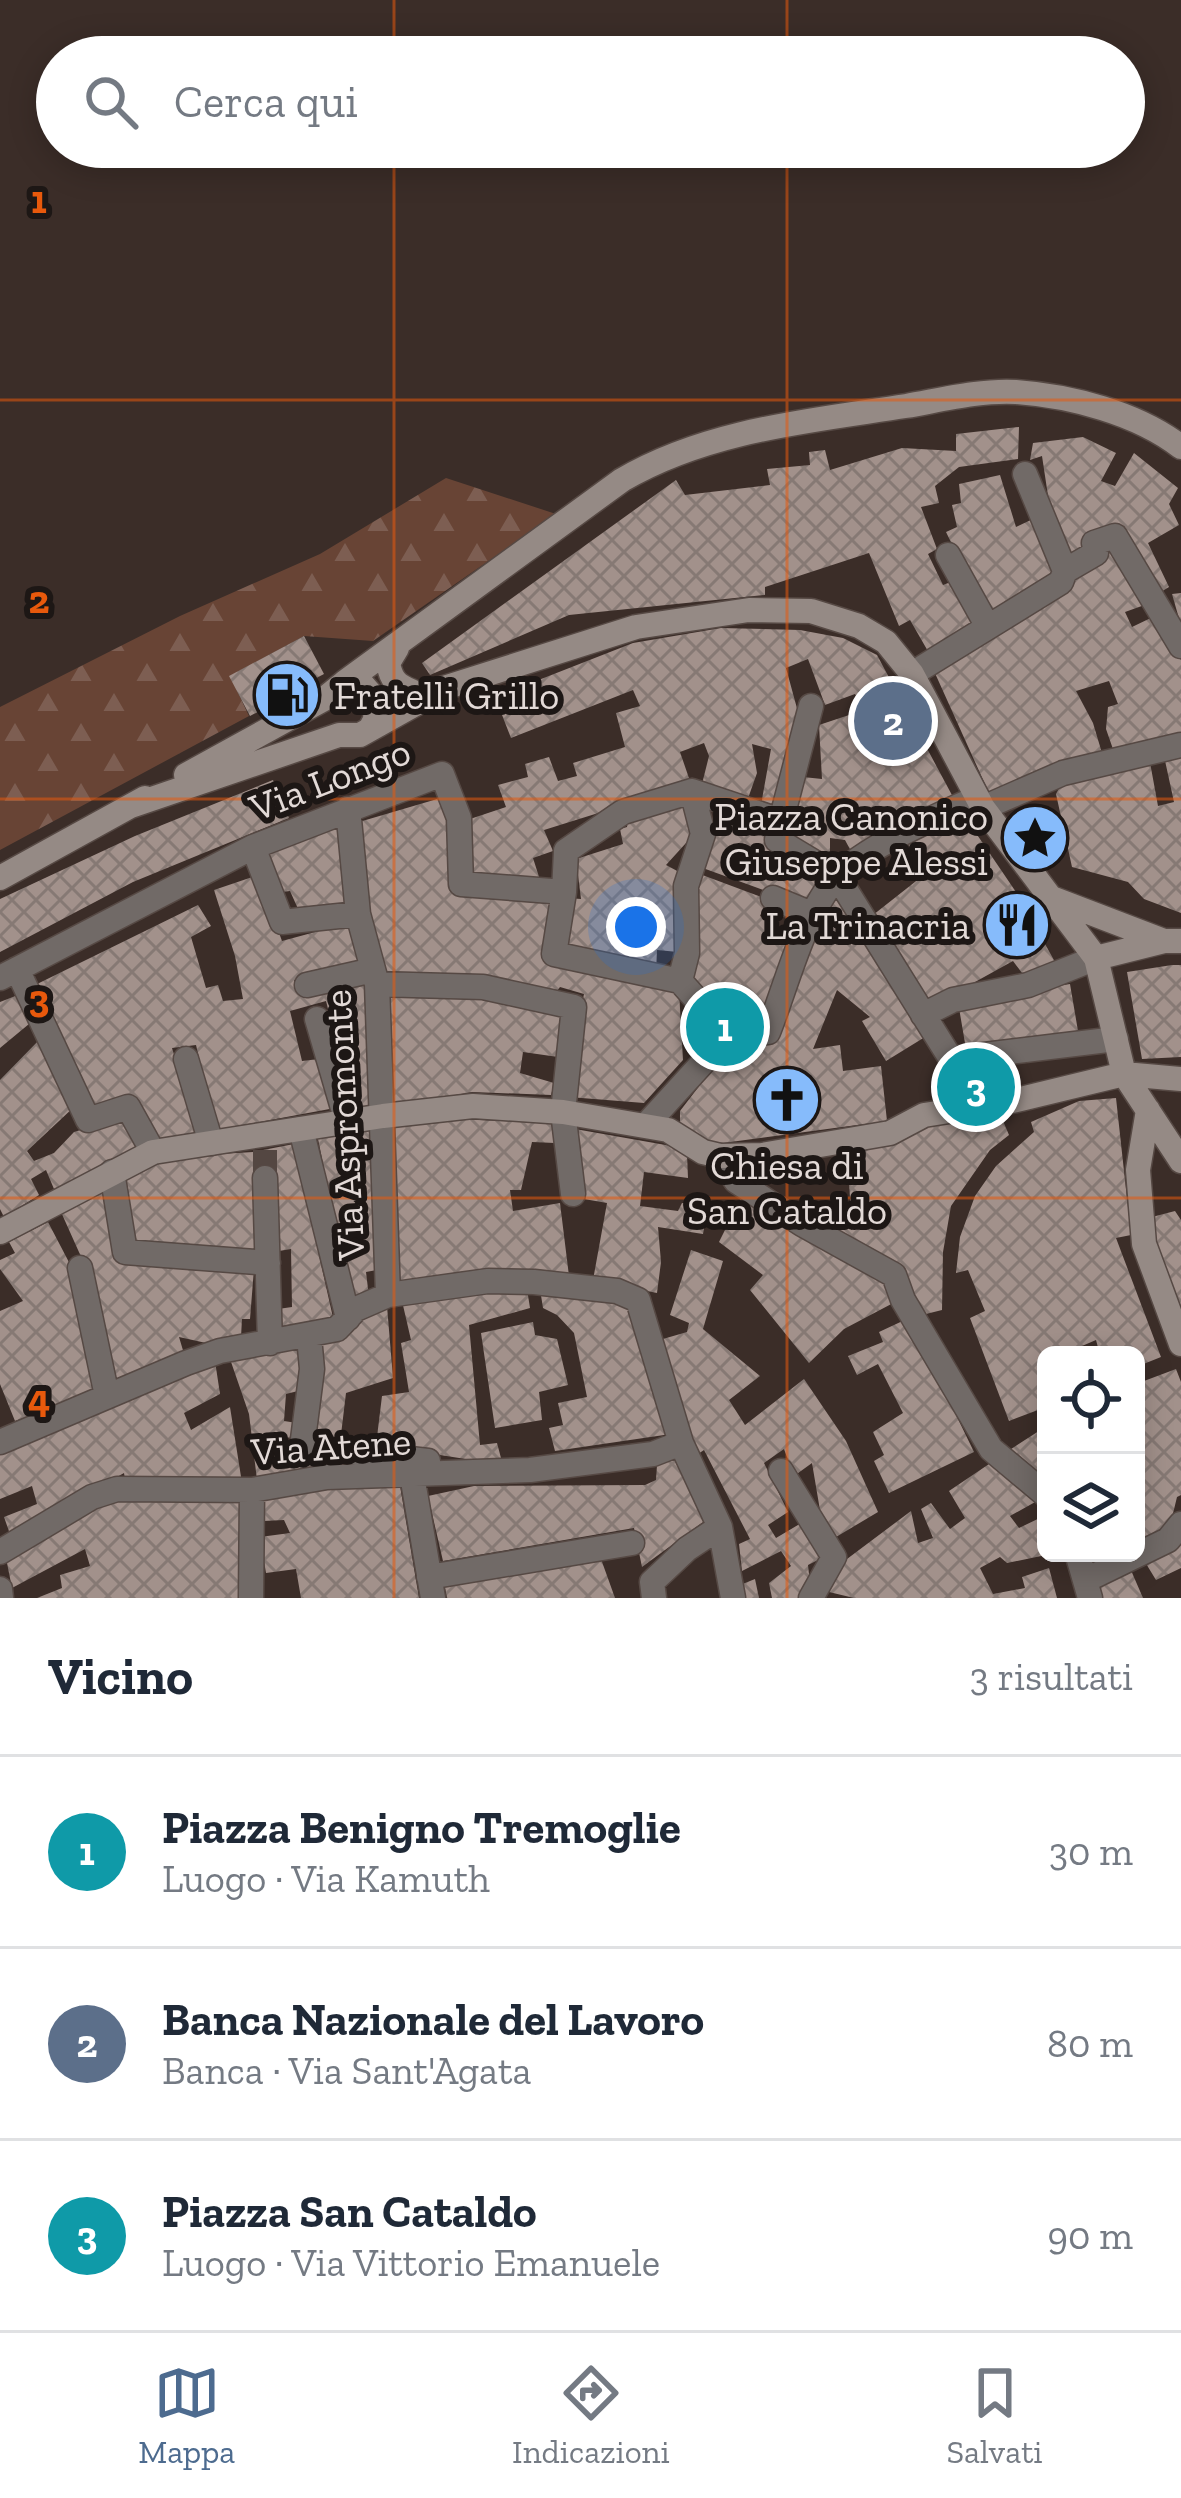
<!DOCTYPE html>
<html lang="it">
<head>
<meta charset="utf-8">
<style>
	:root { --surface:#fff; --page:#f2f2f3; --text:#1f2937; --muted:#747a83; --line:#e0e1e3; --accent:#4d6b8f }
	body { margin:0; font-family:"Zilla Slab",serif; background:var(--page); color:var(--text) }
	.controls { position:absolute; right:36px; bottom:36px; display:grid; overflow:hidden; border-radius:18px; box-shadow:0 6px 30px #0003 }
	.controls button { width:108px; height:108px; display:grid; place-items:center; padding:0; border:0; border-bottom:3px solid var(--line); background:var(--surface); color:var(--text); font:60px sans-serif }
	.you { position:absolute; left:636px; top:927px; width:42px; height:42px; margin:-30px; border:9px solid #fff; border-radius:50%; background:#1a73e8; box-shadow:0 0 0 18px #1a73e833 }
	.badge { display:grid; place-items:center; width:78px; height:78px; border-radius:50%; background:var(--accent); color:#fff; font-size:39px; font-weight:700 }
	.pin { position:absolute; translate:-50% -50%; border:6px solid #fff; box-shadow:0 3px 12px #0006 }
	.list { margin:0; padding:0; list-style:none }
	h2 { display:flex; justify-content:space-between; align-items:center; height:156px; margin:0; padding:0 48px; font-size:51px }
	h2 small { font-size:39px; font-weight:400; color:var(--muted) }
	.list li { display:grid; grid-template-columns:78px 1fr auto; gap:36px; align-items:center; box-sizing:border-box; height:192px; padding:0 48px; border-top:3px solid var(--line) }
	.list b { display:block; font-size:45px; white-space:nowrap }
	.list p { margin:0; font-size:39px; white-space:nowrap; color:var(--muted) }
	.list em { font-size:39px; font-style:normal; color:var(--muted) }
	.icon { flex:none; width:66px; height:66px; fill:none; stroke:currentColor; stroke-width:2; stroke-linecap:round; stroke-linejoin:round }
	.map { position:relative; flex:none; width:1181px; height:1598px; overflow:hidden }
	.search { position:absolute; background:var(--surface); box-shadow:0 6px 30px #0003; left:36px; right:36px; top:36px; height:132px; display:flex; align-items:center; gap:30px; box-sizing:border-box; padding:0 42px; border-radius:66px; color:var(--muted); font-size:45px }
	.sheet { height:732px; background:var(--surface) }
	nav { display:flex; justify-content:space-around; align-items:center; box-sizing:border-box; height:168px; border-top:3px solid var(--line); background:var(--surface); font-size:33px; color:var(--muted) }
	nav a { display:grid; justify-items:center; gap:6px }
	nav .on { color:var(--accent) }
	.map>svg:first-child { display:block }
</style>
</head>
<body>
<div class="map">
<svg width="1181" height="1598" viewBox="0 0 1181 1598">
	<defs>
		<pattern id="forest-firs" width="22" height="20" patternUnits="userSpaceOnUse" patternTransform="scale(3)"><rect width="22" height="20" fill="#684435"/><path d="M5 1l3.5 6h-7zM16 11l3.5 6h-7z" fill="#7d5e52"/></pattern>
		<pattern id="building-cross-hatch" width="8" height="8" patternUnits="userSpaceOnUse" patternTransform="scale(3)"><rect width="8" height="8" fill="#a2918b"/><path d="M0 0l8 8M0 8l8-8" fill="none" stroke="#867974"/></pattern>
	</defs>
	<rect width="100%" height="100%" fill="#3b2d28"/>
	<!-- forest -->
	<path fill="url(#forest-firs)" d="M 446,478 L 556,514 L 373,641 L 304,636 L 230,676 L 249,716 L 0,850 L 0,707 L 180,616 L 320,554 Z"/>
	<!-- building -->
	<path fill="url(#building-cross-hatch)" d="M 1019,427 L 1018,459 L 959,467 L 935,486 L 939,503 L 921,507 L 937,549 L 928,554 L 943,585 L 956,580 L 979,622 L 929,653 L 910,620 L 899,626 L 869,553 L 765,587 L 765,595 L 569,615 L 430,675 L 422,663 L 676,480 L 685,495 L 770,485 L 767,469 L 810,465 L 809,452 L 825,450 L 830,470 L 902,448 L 956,451 L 956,434 Z
		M 1083,437 L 1116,453 L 1101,481 L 1115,486 L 1134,453 L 1178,488 L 1169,504 L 1179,525 L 1148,543 L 1169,587 L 1156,595 L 1118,531 L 1090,551 L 1063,556 L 1050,509 L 1042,456 L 1030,460 L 1033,443 Z
		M 1000,475 L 1016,527 L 1035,518 L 1057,575 L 987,616 L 946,532 L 957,527 L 952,505 L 961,503 L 959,484 Z
		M 1113,544 L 1153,602 L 1125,612 L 1132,627 L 1157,615 L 1181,660 L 1181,733 L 1114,752 L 1106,729 L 1108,707 L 1118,704 L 1109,681 L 1076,691 L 1093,723 L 1102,753 L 989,793 L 934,671 Z
		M 1181,593 L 1181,622 L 1180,622 L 1172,594 Z
		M 721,628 L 800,630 L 843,638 L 877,655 L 953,797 L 853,855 L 845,840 L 830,838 L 830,856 L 786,837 L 803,777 L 822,779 L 819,725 L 864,710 L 855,694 L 825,705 L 808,659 L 786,668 L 798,712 L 778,810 L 761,805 L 771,749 L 752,744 L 757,773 L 746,804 L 701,788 L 709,756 L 704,743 L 680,752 L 691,784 L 544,830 L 553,851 L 533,858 L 540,880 L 468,881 L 467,820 L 506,807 L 498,785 L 528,777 L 525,764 L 549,757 L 558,781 L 577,776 L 573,763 L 625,747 L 616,713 L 640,706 L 633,690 L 511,738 L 495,697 L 633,643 Z
		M 304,636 L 324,674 L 305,684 L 313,698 L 277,717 L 271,705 L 250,716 L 229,676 Z
		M 1181,752 L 1181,913 L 1144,899 L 1128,882 L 1072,867 L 1056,794 L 1065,777 L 1149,757 L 1158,806 L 1174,802 L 1164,756 Z
		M 273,780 L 289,818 L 133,882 L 0,952 L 0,899 L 135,836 Z
		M 444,797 L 452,850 L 450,892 L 552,901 L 548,959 L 679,991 L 683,1060 L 644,1103 L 569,1097 L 572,1052 L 584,994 L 560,987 L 554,995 L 504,978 L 386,976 L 366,927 L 359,822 Z
		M 686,800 L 696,832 L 666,865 L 681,873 L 678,952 L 657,950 L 656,973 L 562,949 L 567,898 L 581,899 L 576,859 L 623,844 L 620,829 L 627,827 L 628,817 Z
		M 722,813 L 768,829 L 770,857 L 818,878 L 805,905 L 700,867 Z
		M 963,814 L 1018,895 L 1055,962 L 1025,977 L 1013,961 L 928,1008 L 873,915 L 925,874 L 908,844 Z
		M 337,826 L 352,907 L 299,911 L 290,891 L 274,893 L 260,858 Z
		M 697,873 L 767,899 L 760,916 L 794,936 L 763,1017 L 730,997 L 693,986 L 698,930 Z
		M 258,875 L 282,941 L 352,922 L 364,964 L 294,980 L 299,993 L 369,980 L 374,1106 L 353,1107 L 326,1001 L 290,1011 L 302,1061 L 319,1059 L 335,1108 L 216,1130 L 196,1045 L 172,1048 L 199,1134 L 152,1143 L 131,1097 L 91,1110 L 33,986 L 198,905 L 211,926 L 191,937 L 206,988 L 218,985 L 223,1001 L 243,999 L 235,956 L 214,890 Z
		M 834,894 L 925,1037 L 886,1061 L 862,1021 L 870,1017 L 837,990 L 813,1049 L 840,1045 L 843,1071 L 881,1066 L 887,1121 L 708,1145 L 680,1126 L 680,1111 L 717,1063 L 742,1048 L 774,1043 L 812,940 Z
		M 1172,965 L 1181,965 L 1181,1057 L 1142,1059 L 1127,972 Z
		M 1070,984 L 1078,1031 L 966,1049 L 958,1002 Z
		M 388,992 L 480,995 L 566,1012 L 558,1057 L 523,1052 L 520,1073 L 554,1083 L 551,1095 L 472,1092 L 388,1107 Z
		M 23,993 L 35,1019 L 0,1048 L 0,1002 Z
		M 41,1038 L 74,1107 L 27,1151 L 34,1161 L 54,1153 L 74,1132 L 127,1116 L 143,1148 L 54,1189 L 46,1170 L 31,1179 L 39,1195 L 4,1217 L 0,1209 L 0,1080 Z
		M 1116,1098 L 1131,1235 L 1116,1238 L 1161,1357 L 1136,1367 L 1136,1355 L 1100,1355 L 1096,1340 L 1061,1355 L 1046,1355 L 1042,1363 L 1046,1407 L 1009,1421 L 970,1318 L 985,1311 L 968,1270 L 956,1273 L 960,1237 L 975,1196 L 996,1166 L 1034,1132 L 1031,1122 L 1079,1101 Z
		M 998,1109 L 1009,1135 L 990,1150 L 951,1206 L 943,1252 L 942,1310 L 918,1316 L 899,1268 L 805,1217 L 806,1200 L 852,1230 L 847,1151 L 900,1143 L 899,1138 L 927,1121 Z
		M 452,1119 L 552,1123 L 555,1143 L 532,1142 L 521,1190 L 510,1190 L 513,1211 L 560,1203 L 569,1276 L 396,1289 L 392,1127 Z
		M 378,1126 L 382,1269 L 366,1272 L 369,1297 L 351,1301 L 318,1139 Z
		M 575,1129 L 677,1147 L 687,1154 L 688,1178 L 644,1172 L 640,1206 L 678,1211 L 682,1203 L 708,1207 L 703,1234 L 658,1227 L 661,1262 L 657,1293 L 593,1280 L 607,1203 L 584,1199 Z
		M 294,1144 L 334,1322 L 280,1334 L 278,1309 L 292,1307 L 291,1249 L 279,1251 L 276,1175 L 265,1178 L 260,1253 L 130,1245 L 120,1178 L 155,1158 L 253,1152 Z
		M 107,1185 L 115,1258 L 254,1269 L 250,1319 L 242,1319 L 241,1337 L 206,1343 L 179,1337 L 185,1357 L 113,1384 L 87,1270 L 61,1212 Z
		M 742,1196 L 888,1284 L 897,1301 L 844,1329 L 809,1363 L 750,1290 L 763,1275 L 719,1242 Z
		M 1175,1211 L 1181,1220 L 1181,1307 L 1154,1243 L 1152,1217 Z
		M 48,1222 L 72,1268 L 99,1392 L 15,1421 L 0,1384 L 0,1311 L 23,1301 L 0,1269 L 0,1260 L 15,1253 L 9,1242 Z
		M 691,1250 L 723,1261 L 703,1329 L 760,1376 L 729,1400 L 745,1425 L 804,1379 L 846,1441 L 878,1512 L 831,1540 L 823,1528 L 812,1463 L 794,1476 L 784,1449 L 764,1463 L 788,1512 L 768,1525 L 776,1538 L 803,1522 L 822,1558 L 808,1565 L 810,1583 L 801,1598 L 772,1598 L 769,1583 L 791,1566 L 781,1551 L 742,1571 L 739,1544 L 750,1539 L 704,1450 L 698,1454 L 656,1341 L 687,1332 L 689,1323 L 670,1315 Z
		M 527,1289 L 530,1308 L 469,1325 L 480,1445 L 497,1443 L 501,1458 L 472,1460 L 376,1445 L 382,1396 L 409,1392 L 401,1343 L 411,1340 L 402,1301 Z
		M 540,1289 L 609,1295 L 631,1308 L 671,1434 L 555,1451 L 549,1428 L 563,1425 L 558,1403 L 587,1397 L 574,1333 L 557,1315 L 543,1308 Z
		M 387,1306 L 393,1378 L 346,1393 L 340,1443 L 309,1440 L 316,1343 L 360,1314 Z
		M 909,1318 L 974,1452 L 889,1493 L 874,1461 L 884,1455 L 873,1432 L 903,1413 L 878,1364 L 857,1375 L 848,1356 L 883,1342 L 879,1332 Z
		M 533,1322 L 535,1335 L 557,1339 L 568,1385 L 539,1392 L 542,1420 L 495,1428 L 481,1333 Z
		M 304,1345 L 302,1390 L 286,1394 L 284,1421 L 297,1423 L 295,1438 L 280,1437 L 282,1459 L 310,1456 L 314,1474 L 257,1480 L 249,1414 L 230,1359 Z
		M 215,1361 L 220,1394 L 184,1413 L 191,1430 L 230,1407 L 242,1483 L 126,1485 L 124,1473 L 11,1537 L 4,1517 L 37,1504 L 32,1486 L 0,1499 L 0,1452 Z
		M 1176,1369 L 1181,1382 L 1181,1495 L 1177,1497 L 1169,1530 L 1136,1546 L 1136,1436 L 1144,1432 L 1136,1409 L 1136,1384 Z
		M 1042,1429 L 1046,1432 L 1046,1486 L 1008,1451 Z
		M 681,1455 L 703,1522 L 642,1567 L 634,1528 L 443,1561 L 428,1496 L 474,1486 L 645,1485 L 656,1480 L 657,1465 Z
		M 992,1462 L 1037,1501 L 1010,1516 L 1019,1528 L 1046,1515 L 1046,1555 L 1007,1563 L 1000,1557 L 980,1568 L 993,1594 L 1025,1588 L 1022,1577 L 1049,1568 L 1057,1598 L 854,1598 L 829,1592 L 835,1568 L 911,1511 L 918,1543 L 933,1538 L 921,1509 L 931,1503 L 950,1529 L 965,1518 L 949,1491 Z
		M 399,1480 L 419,1598 L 301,1598 L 296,1569 L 266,1573 L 260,1537 L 290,1533 L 284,1520 L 264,1521 L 260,1494 Z
		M 144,1494 L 243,1495 L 243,1598 L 37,1598 L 62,1588 L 60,1575 L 90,1566 L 85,1549 L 12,1588 L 6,1558 L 95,1502 Z
		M 1181,1536 L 1181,1568 L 1156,1580 L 1145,1562 Z
		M 601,1559 L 615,1598 L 447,1598 L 444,1582 Z
		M 1130,1568 L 1143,1598 L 1101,1598 L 1100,1582 Z
		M 755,1579 L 759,1598 L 741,1598 L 740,1585 Z"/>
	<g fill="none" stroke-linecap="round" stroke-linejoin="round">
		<!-- street-tunnel -->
		<path stroke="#544742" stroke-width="24" stroke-dasharray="24 12" stroke-linecap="butt" d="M 265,1150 L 265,1178"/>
		<defs>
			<path id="street" d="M 1025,474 L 1065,571
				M 948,555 L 988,627
				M 912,674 L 1061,582 L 1065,571 L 1096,553 L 1094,543 L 1115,536 L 1181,646
				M 983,808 L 1063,773 L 1181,745
				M 348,809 L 358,914 L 377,984 L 388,1295
				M 781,821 L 811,706
				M 253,847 L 282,922 L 358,914
				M 564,892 L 554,954 L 680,981
				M 773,898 L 814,915
				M 17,969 L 88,1120 L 128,1107 L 153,1152
				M 0,978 L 253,847 L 442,774 L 459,818 L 461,884 L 564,892 L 566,851 L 623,812 L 692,791 L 781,821 L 777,840 L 837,876 L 951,1059 L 1116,1039
				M 680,981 L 687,953 L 686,886 L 703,834 L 692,791
				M 680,981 L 728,1035
				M 377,984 L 483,987 L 574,1007 L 563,1112 L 573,1194
				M 307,985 L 373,970
				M 923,1015 L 953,1000 L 1028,985 L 1096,958
				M 317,1019 L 347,1122
				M 186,1059 L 211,1143
				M 646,1125 L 728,1035 L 768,1032 C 786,987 804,913 837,877 C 865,847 938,816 976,798
				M 301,1129 L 348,1318
				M 720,1156 L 736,1181 L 802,1224 L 894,1275 L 903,1300 L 991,1449 L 1046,1495
				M 112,1172 L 125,1252 L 268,1263
				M 265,1178 L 270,1343
				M 80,1268 L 107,1396
				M 309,1337 L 312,1369 L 302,1447 L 428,1461
				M 0,1442 L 186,1363 L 220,1351 L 337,1329 L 356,1309 L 388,1295 L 488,1281 L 534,1282 L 617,1291 L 638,1300 L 681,1443 L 720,1527 L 687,1549 L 652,1582 L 654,1598
				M 781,1471 L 834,1557 L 811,1598
				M 412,1475 L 433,1598
				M 720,1527 L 733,1598
				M 0,1552 L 92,1497 L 117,1489 L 252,1490 L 327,1477 L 530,1470 L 653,1454 L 681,1443
				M 1077,1553 L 1090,1598
				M 429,1577 L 632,1543
				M 1088,1579 L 1168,1540 L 1181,1524
				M 0,1589 L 1,1598
				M 251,1598 L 252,1490"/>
			<path id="secondary" d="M 397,648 L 388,663 C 391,679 396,685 411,691
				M 345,682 L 622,480 C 707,430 809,421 906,406 C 941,400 980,390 1016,392 C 1071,396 1137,413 1181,447
				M 186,775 L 324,699 L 345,682 L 363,685 L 376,700 L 375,720 L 370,729
				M 131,806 L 339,735 L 360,735 L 444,688 L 636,627 L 749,610 L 811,611 L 859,626 L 886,642 L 912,674 L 983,808 L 1096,958 L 1124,1074 L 1181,1161
				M 0,878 L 145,798
				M 1049,897 L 1164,941
				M 1096,958 L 1164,941 L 1181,941
				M 1148,1110 L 1138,1170 L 1144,1244 L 1181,1344
				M 0,1232 L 153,1152 L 383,1116 L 473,1106 L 563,1112 L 668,1130 L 703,1152 L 720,1156 L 762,1155 L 890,1133 L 924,1115 L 1012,1101 L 1124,1074 L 1181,1079"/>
		</defs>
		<!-- street casing -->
		<use href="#street" stroke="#564944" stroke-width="27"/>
		<!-- secondary casing -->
		<use href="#secondary" stroke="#564944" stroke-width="27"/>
		<!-- street -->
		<use href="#street" stroke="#716a67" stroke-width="24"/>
		<!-- secondary -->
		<use href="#secondary" stroke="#958a85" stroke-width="24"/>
	</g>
	<!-- grid -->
	<path fill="none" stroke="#e8590c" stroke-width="3" stroke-opacity="0.55" d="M 394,0 L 394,57M 787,0 L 787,57M 394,147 L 394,1598M 787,147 L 787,1598M 0,400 L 1181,400M 0,799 L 1181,799M 0,1198 L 1181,1198"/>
	<!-- icons -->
	<defs>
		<symbol id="fuel-disc" viewBox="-11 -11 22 22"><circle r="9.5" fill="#86bbfb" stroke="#1d1715"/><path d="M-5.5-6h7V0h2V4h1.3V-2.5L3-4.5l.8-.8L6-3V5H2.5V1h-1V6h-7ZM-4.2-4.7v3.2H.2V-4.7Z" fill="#111"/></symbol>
		<symbol id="sight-disc" viewBox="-11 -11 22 22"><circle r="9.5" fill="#86bbfb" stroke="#1d1715"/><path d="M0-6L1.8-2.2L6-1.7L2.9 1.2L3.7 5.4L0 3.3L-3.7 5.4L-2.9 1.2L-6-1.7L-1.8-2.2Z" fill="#111"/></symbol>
		<symbol id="restaurant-disc" viewBox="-11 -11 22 22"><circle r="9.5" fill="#86bbfb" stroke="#1d1715"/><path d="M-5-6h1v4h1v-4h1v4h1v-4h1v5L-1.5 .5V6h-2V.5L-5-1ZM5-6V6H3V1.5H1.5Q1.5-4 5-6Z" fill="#111"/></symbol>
		<symbol id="church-disc" viewBox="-11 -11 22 22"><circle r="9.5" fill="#86bbfb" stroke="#1d1715"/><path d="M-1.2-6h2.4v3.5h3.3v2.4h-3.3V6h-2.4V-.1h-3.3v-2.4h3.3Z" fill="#111"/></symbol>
	</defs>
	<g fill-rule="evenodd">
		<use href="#fuel-disc" x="249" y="657" width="76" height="76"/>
		<use href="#sight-disc" x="997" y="800" width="76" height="76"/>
		<use href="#restaurant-disc" x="979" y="887" width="76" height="76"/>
		<use href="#church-disc" x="749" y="1062" width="76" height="76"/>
	</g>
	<g text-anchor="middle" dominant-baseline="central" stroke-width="12" stroke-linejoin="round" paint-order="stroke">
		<!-- poi labels -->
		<g font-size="39" fill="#e3dad7" stroke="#1d1715" text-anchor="end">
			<text x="334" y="695" text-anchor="start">Fratelli Grillo</text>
			<text x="988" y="816">Piazza Canonico<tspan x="988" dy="45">Giuseppe Alessi</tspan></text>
			<text x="970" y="925">La Trinacria</text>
			<text x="787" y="1165" text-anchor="middle">Chiesa di<tspan x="787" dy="45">San Cataldo</tspan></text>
		</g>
		<!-- street labels -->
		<g font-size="39" fill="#e3dad7" stroke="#1d1715">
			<text transform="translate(330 779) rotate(-21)">Via Longo</text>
			<text transform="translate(344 1125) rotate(-93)">Via Aspromonte</text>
			<text transform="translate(331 1446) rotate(-4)">Via Atene</text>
		</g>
	</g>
	<g font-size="39" text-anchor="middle" font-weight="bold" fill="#e8590c" stroke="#1d1715" stroke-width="12" stroke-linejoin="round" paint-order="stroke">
		<text x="39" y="213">1</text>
		<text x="39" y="613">2</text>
		<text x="39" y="1012">3</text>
		<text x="39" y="1412">4</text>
	</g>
</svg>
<div class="controls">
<button><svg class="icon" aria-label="locate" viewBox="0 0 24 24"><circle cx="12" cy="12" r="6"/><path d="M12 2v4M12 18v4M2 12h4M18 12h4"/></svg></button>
<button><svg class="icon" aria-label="layers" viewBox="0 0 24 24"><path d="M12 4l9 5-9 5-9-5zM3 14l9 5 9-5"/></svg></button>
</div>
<div class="you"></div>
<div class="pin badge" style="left:725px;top:1027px;background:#0f9aa8">1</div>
<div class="pin badge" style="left:893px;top:721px;background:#5c6f8a">2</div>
<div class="pin badge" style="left:976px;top:1087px;background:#0f9aa8">3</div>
<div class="search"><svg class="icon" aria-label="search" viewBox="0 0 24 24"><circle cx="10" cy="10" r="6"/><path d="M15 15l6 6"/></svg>Cerca qui</div>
</div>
<section class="sheet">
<h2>Vicino<small>3 risultati</small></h2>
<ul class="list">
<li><span class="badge" style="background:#0f9aa8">1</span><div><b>Piazza Benigno Tremoglie</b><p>Luogo · Via Kamuth</p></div><em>30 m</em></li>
<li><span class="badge" style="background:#5c6f8a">2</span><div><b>Banca Nazionale del Lavoro</b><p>Banca · Via Sant'Agata</p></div><em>80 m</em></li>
<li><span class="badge" style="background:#0f9aa8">3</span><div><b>Piazza San Cataldo</b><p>Luogo · Via Vittorio Emanuele</p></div><em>90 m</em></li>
</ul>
</section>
<nav>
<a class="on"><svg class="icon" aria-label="map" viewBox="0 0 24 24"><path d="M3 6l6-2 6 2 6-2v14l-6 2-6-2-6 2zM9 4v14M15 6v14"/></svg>Mappa</a>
<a><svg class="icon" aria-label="directions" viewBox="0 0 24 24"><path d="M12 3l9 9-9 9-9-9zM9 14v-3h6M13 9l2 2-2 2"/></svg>Indicazioni</a>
<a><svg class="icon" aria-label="saved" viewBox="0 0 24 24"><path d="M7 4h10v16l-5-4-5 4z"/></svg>Salvati</a>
</nav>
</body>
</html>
